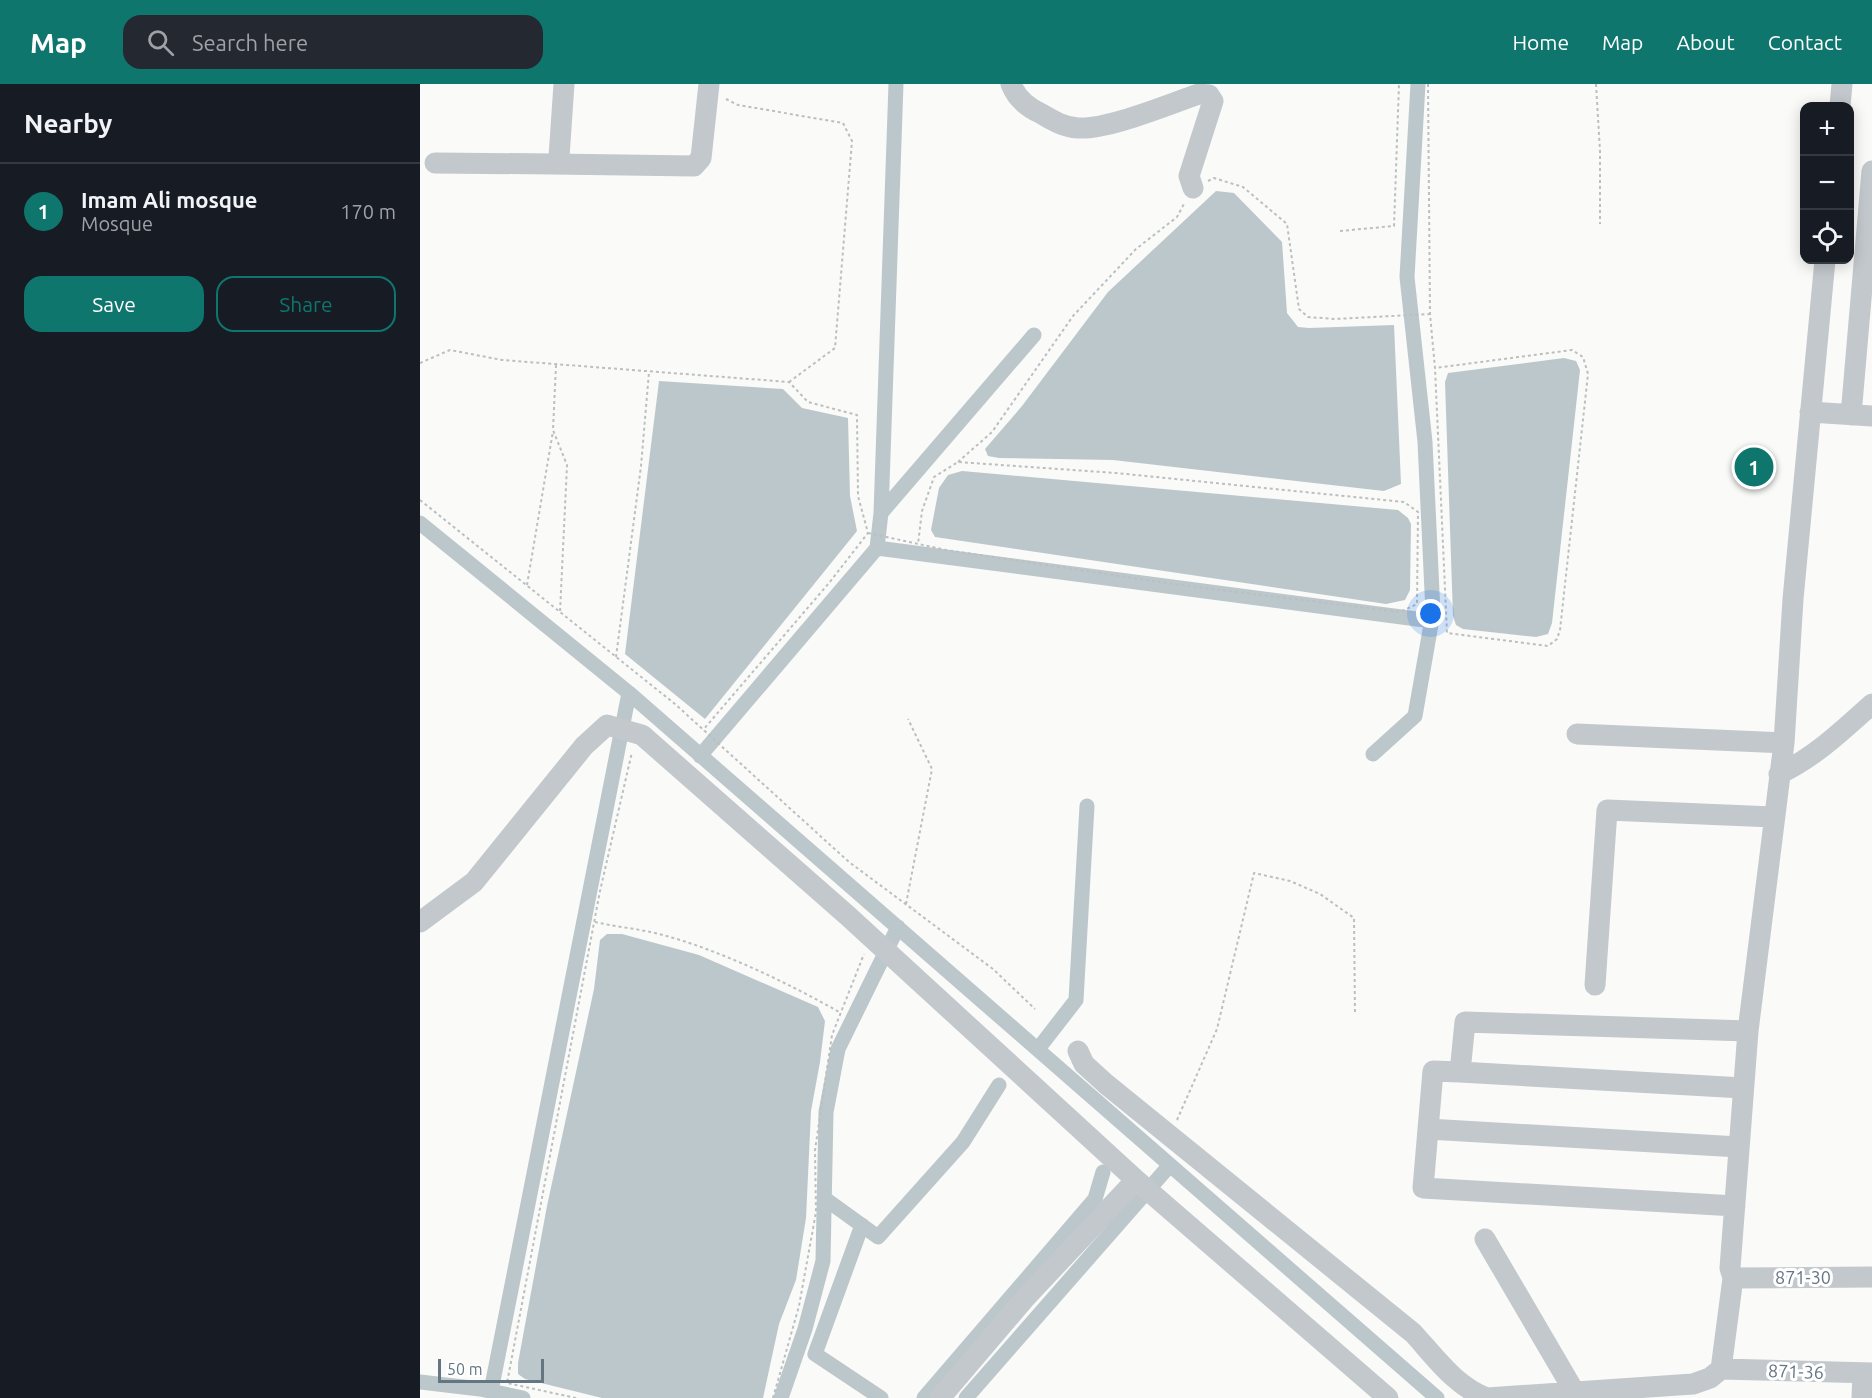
<!DOCTYPE html>
<html lang="en">
<head>
<meta charset="utf-8">
<style>
	:root { --surface:#171b24; --page:#242831; --text:#f1f3f6; --muted:#9ea1a6; --line:#363941; --accent:#0f766e }
	body { margin:0; font-family:Ubuntu,sans-serif; background:var(--page); color:var(--text) }
	.controls { position:absolute; right:18px; top:18px; display:grid; overflow:hidden; border-radius:12px; box-shadow:0 3px 15px #0003 }
	.controls button { width:54px; height:54px; display:grid; place-items:center; padding:0; border:0; border-bottom:2px solid var(--line); background:var(--surface); color:var(--text); font:30px sans-serif }
	.scale { position:absolute; left:18px; bottom:15px; width:106px; box-sizing:border-box; padding-left:6px; border:3px solid #657683; border-top:0; font-size:16px; line-height:21px; white-space:nowrap; color:#657683; -webkit-text-stroke:4px #fff; paint-order:stroke }
	.you { position:absolute; left:1011px; top:530px; width:21px; height:21px; margin:-15px; border:4px solid #fff; border-radius:50%; background:#1a73e8; box-shadow:0 0 0 9px #1a73e833 }
	.badge { display:grid; place-items:center; width:39px; height:39px; border-radius:50%; background:var(--accent); color:#fff; font-size:20px; font-weight:700 }
	.pin { position:absolute; translate:-50% -50%; border:3px solid #fff; box-shadow:0 2px 6px #0006 }
	.list { margin:0; padding:0; list-style:none }
	h2 { display:flex; justify-content:space-between; align-items:center; height:78px; margin:0; padding:0 24px; font-size:26px }
	h2 small { font-size:20px; font-weight:400; color:var(--muted) }
	.list li { display:grid; grid-template-columns:39px 1fr auto; gap:18px; align-items:center; box-sizing:border-box; height:96px; padding:0 24px; border-top:2px solid var(--line) }
	.list b { display:block; font-size:22px; white-space:nowrap }
	.list p { margin:0; font-size:20px; white-space:nowrap; color:var(--muted) }
	.list em { font-size:20px; font-style:normal; color:var(--muted) }
	.actions { display:flex; gap:12px; padding:18px 24px }
	.actions a { flex:1; padding:14px 0; border:2px solid var(--accent); border-radius:18px; text-align:center; font-size:21px; color:var(--accent) }
	.actions .main { background:var(--accent); color:#fff }
	.icon { flex:none; width:33px; height:33px; fill:none; stroke:currentColor; stroke-width:2; stroke-linecap:round; stroke-linejoin:round }
	.map { position:relative; flex:none; width:1452px; height:1314px; overflow:hidden }
	header { display:flex; align-items:center; gap:36px; box-sizing:border-box; height:84px; padding:0 30px; background:var(--accent); color:#fff }
	header strong { font-size:28px }
	nav { display:flex; gap:33px; margin-inline-start:auto; font-size:21px }
	.search { width:420px; height:54px; background:var(--page); display:flex; align-items:center; gap:15px; box-sizing:border-box; padding:0 21px; border-radius:18px; color:var(--muted); font-size:22px }
	main { display:flex }
	aside { flex:1; background:var(--surface) }
	.map>svg:first-child { display:block }
</style>
</head>
<body>
<header>
<strong>Map</strong>
<div class="search"><svg class="icon" aria-label="search" viewBox="0 0 24 24"><circle cx="10" cy="10" r="6"/><path d="M15 15l6 6"/></svg>Search here</div>
<nav><a>Home</a><a>Map</a><a>About</a><a>Contact</a></nav>
</header>
<main>
<aside>
<h2>Nearby<small></small></h2>
<ul class="list">
<li><span class="badge">1</span><div><b>Imam Ali mosque</b><p>Mosque</p></div><em>170 m</em></li>
</ul>
<div class="actions"><a class="main">Save</a><a>Share</a></div>
</aside>
<div class="map">
<svg width="1452" height="1314" viewBox="0 0 1452 1314">
	<rect width="100%" height="100%" fill="#fafaf8"/>
	<!-- water -->
	<path fill="#bbc7cb" d="M 796,107 L 814,109 L 862,158 L 867,229 L 878,243 L 889,244 L 974,241 L 981,400 L 964,407 L 693,376 L 579,374 L 568,372 L 565,365 L 602,322 L 688,208 Z
		M 1144,274 L 1156,277 L 1160,286 L 1132,539 L 1128,550 L 1116,553 L 1043,545 L 1036,541 L 1033,532 L 1025,298 L 1028,289 Z
		M 239,297 L 363,305 L 382,324 L 428,334 L 430,412 L 437,447 L 285,635 L 205,570 Z
		M 542,387 L 978,426 L 988,434 L 991,440 L 990,506 L 985,516 L 966,520 L 515,453 L 511,446 L 519,404 L 528,391 Z
		M 187,850 L 202,850 L 279,871 L 398,923 L 405,937 L 400,978 L 391,1027 L 386,1134 L 376,1196 L 359,1240 L 343,1314 L 182,1314 L 105,1295 L 98,1290 L 98,1279 L 127,1122 L 174,905 L 180,856 Z"/>
	<g fill="none" stroke-linecap="round" stroke-linejoin="round">
		<!-- canal -->
		<path stroke="#bbc7cb" stroke-width="15" d="M 461,429 L 476,0
			M 0,439 L 209,609 L 1017,1314
			M 457,464 L 461,429 L 614,251
			M 953,670 L 995,632 L 1013,529 L 1005,358 L 987,193 L 998,0
			M 280,672 L 457,464 L 1012,537
			M 618,965 L 656,916 L 667,722
			M 404,1114 L 458,1153 L 543,1058 L 579,1001
			M 442,1141 L 395,1270 L 461,1314
			M 0,1298 L 60,1305 L 103,1314
			M 71,1307 L 209,609
			M 361,1314 L 385,1245 L 403,1177 L 406,1028 L 418,965 L 478,843
			M 504,1314 L 675,1115 L 683,1088
			M 546,1314 L 750,1081"/>
		<!-- path -->
		<path stroke="#bbbfc2" stroke-width="2" stroke-dasharray="3 3" stroke-linecap="butt" d="M 1008,0 L 1010,230 L 1015,284 L 1027,549 L 1128,562 L 1137,555 L 1140,546 L 1168,290 L 1163,273 L 1152,266 L 1015,284
			M 1176,0 L 1180,67 L 1180,140
			M 306,15 L 318,21 L 423,39 L 432,57 L 415,264 L 369,298
			M 788,97 L 794,94 L 823,103 L 867,140 L 879,225 L 888,233 L 915,235 L 1010,230
			M 920,147 L 974,142 L 979,0
			M 0,279 L 30,266 L 82,276 L 369,298 L 388,318 L 437,331 L 438,412 L 448,449 L 409,499 L 283,646
			M 136,281 L 133,346 L 147,381 L 140,528
			M 538,378 L 572,348 L 653,232 L 716,165 L 757,133 L 765,118
			M 0,416 L 255,620 L 429,778 L 573,885 L 615,925
			M 448,449 L 526,466 L 753,500 L 980,528 L 997,520 L 998,428 L 984,418 L 696,389 L 538,378 L 514,393 L 502,427 L 498,460
			M 107,501 L 133,347
			M 196,573 L 221,382 L 229,288
			M 486,820 L 512,685 L 488,635
			M 175,838 C 197,843 221,845 243,851 C 302,867 368,899 421,929
			M 757,1036 L 797,945 L 834,789 L 870,797 L 900,810 L 934,834 L 935,931
			M 156,1314 L 87,1299 L 180,807 L 212,668
			M 353,1314 L 379,1222 L 396,1128 L 395,1066 L 412,951 L 444,870"/>
		<!-- minor -->
		<path stroke="#c3c8cc" stroke-width="21" d="M 591,0 C 596,13 607,23 620,29 C 632,36 643,43 658,44 C 688,46 749,20 779,10 L 789,11 L 793,17 L 769,92 L 773,104
			M 1420,22 L 1422,0
			M 15,79 L 133,80 L 139,73 L 144,0
			M 133,80 L 274,82 L 281,74 L 289,0
			M 1390,328 L 1452,332
			M 1431,331 L 1452,87
			M 1157,650 L 1364,659
			M 1359,690 C 1395,673 1423,646 1452,620
			M 0,838 L 54,798 L 164,662 L 187,641 L 222,651 L 428,832 L 716,1096 L 968,1314
			M 1175,901 L 1187,726 L 1353,733
			M 658,967 L 664,980 L 686,1000 L 993,1249 C 1016,1274 1035,1302 1067,1314 L 1273,1300 L 1290,1294 L 1301,1285 L 1313,1194 L 1310,1184 L 1328,947 L 1364,659 L 1373,515 L 1405,176
			M 1040,988 L 1323,1004
			M 1008,1045 L 1319,1063
			M 1315,1122 L 1003,1104 L 1013,987 L 1040,988 L 1045,938 L 1328,947
			M 1065,1155 L 1154,1307
			M 1313,1194 L 1452,1193
			M 1301,1285 L 1452,1289
			M 520,1314 L 606,1213 L 716,1096
			M 1442,1314 L 1443,1289"/>
	</g>
	<g text-anchor="middle" dominant-baseline="central" stroke-width="6" stroke-linejoin="round" paint-order="stroke">
		<!-- street labels -->
		<g font-size="18" fill="#657683" stroke="#fff">
			<text x="1383" y="1193">871-30</text>
			<text transform="translate(1376 1287) rotate(2)">871-36</text>
		</g>
	</g>
</svg>
<div class="controls">
<button>+</button>
<button>−</button>
<button><svg class="icon" aria-label="locate" viewBox="0 0 24 24"><circle cx="12" cy="12" r="6"/><path d="M12 2v4M12 18v4M2 12h4M18 12h4"/></svg></button>
</div>
<div class="scale">50 m</div>
<div class="you"></div>
<div class="pin badge" style="left:1334px;top:383px">1</div>
</div>
</main>
</body>
</html>
